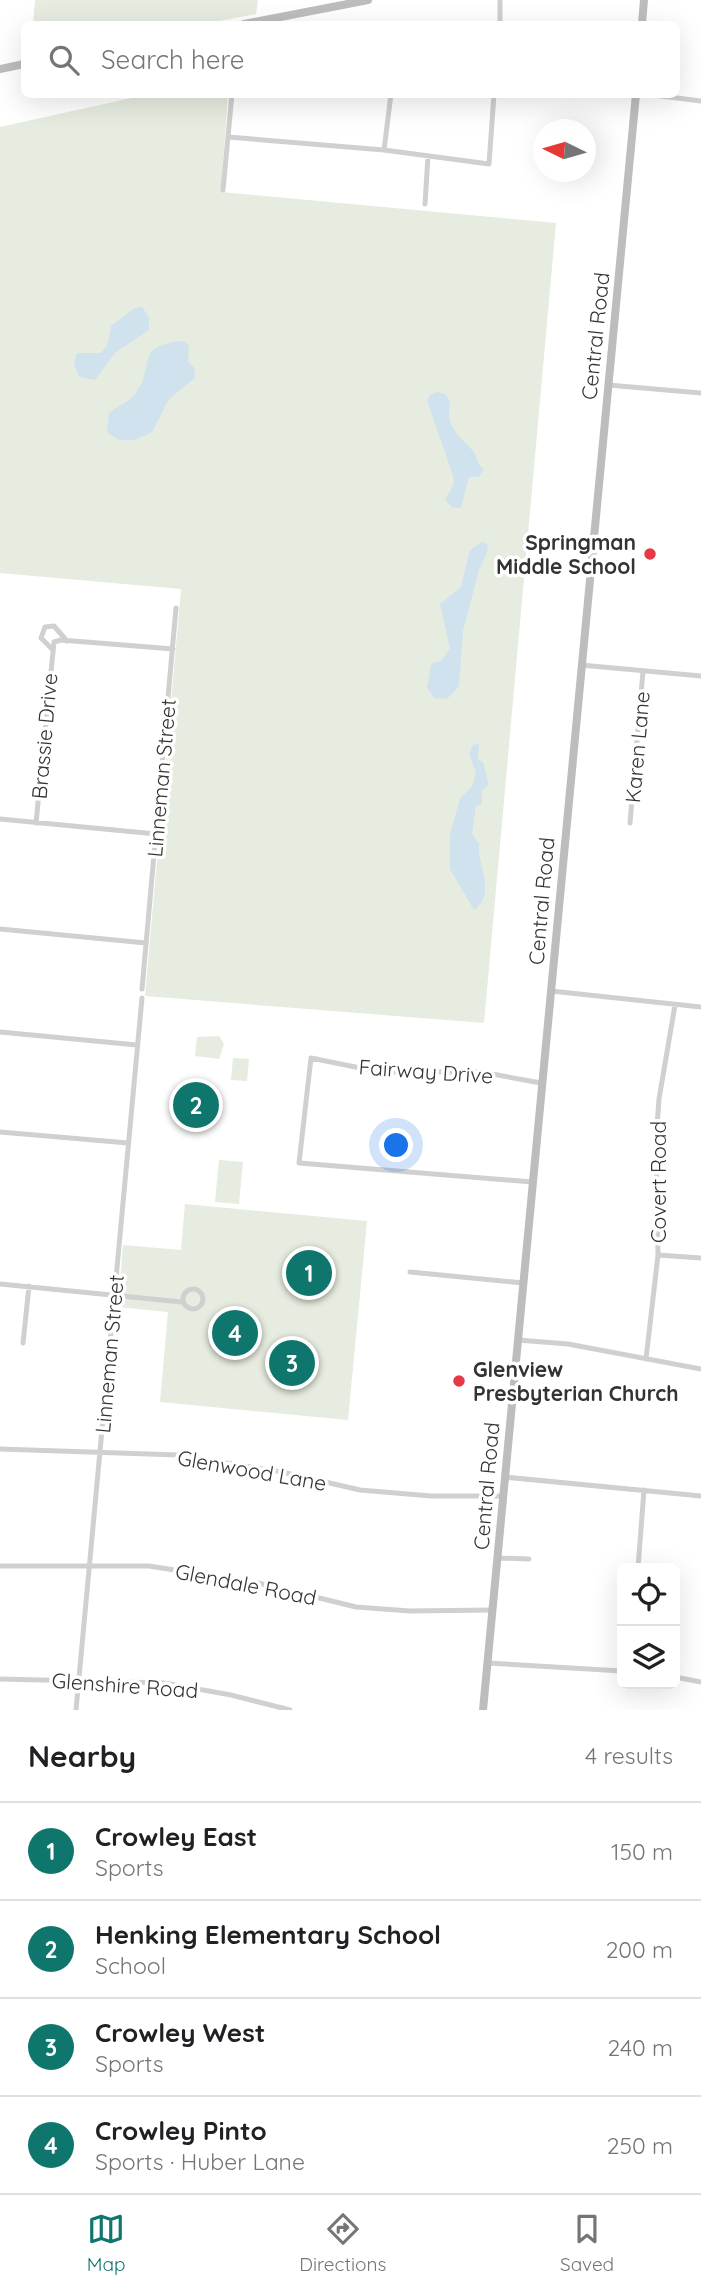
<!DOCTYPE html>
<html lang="en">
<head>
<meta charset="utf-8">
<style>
	:root { --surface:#fff; --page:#f6f6f6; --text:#202124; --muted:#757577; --line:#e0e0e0; --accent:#0f766e }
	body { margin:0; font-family:Quicksand,sans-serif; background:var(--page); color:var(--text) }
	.controls { position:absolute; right:21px; bottom:21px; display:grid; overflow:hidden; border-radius:10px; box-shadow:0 7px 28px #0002 }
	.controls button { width:63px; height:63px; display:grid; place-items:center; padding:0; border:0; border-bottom:2px solid var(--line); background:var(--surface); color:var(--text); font:35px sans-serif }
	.compass { position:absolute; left:533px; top:119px; width:63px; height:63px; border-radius:50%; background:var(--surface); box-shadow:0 7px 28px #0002; rotate:275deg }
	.you { position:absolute; left:397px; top:1146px; width:24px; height:24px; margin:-18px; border:5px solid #fff; border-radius:50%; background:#1a73e8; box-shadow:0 0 0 10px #1a73e833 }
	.badge { display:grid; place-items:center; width:46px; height:46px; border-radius:50%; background:var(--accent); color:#fff; font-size:23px; font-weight:700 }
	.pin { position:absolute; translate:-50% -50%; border:4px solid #fff; box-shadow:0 2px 7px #0006 }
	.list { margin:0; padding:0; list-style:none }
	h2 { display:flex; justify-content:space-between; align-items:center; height:91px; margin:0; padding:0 28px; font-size:30px }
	h2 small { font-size:23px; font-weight:400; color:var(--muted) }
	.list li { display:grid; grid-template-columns:46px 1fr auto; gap:21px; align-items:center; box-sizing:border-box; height:98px; padding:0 28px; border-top:2px solid var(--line) }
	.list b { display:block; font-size:26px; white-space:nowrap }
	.list p { margin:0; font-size:23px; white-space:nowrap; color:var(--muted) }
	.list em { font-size:23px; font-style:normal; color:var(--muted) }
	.icon { flex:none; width:38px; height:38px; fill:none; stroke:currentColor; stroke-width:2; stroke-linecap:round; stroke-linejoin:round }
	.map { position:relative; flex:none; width:701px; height:1710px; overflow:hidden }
	.search { position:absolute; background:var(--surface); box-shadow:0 7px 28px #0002; left:21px; right:21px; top:21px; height:77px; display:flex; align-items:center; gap:18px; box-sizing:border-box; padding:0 24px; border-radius:10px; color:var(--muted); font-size:26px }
	.sheet { height:483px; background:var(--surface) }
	nav { display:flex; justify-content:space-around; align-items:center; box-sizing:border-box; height:98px; border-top:2px solid var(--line); background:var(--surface); font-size:19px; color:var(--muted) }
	nav a { display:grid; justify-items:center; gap:4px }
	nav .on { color:var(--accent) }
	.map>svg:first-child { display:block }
</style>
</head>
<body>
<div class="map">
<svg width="701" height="1710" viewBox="0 0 701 1710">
	<rect width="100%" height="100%" fill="#fff"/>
	<!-- green -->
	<path fill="#e6ecdf" d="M 35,0 L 258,0 L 256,14 L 203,24 L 33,24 Z
		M 145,95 L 228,95 L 221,192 L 556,223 L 484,1023 L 145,996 L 181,589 L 0,573 L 0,127 Z
		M 219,1036 L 224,1044 L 219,1059 L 195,1056 L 197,1037 Z
		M 233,1058 L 249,1059 L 247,1081 L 231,1080 Z
		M 219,1160 L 243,1162 L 239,1204 L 215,1202 Z
		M 185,1204 L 367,1221 L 348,1420 L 160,1402 L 168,1312 L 118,1307 L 123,1245 L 181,1250 Z"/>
	<!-- water -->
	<path fill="#cfe2ee" d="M 142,307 L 149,317 L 149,330 L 116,352 L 95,380 L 79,377 L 74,364 L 77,353 L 101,353 L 108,344 L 111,326 L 135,308 Z
		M 184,341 L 189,346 L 188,361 L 194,368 L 195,378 L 169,399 L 152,432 L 135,440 L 119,440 L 107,432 L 109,413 C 117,406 130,402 136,393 C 157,363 133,345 184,341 Z
		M 437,392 L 445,394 L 450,401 C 446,428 456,432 473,451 C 479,458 475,463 484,469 L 479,477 L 469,477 L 461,508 L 453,508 L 445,500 L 454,484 L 453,476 L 427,400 L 431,394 Z
		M 482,542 L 487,544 L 488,550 L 479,570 L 463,631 L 459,686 L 448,698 L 435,699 L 427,688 L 431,664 L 442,660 L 450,648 L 440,604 L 461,587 L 470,550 Z
		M 479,743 L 478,760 L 483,762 L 489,785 L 482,790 L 482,803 L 476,806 L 472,834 L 479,844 C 477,865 497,893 474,910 L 450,869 L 450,834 L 460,799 L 472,786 L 476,773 L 469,754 L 473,745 Z"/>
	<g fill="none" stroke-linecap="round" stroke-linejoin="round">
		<!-- street -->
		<path stroke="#d0d0d0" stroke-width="5" d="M 500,0 L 500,24
			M 645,94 L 701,101
			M 228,137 L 384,150 L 489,164 L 494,94
			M 384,150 L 391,94
			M 223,190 L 232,94
			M 425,204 L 428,156
			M 608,385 L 701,393
			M 51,648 L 41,638 L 45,627 L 54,626 L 67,641
			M 581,665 L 701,676
			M 0,819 L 156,834
			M 36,823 L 54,642 L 61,640 L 173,649
			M 630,823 L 643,671
			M 0,929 L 146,943
			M 142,989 L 176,608
			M 551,991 L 701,1007
			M 0,1032 L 137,1045
			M 0,1132 L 128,1143
			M 532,1182 L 299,1163 L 311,1058 L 380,1072 L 481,1072 L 541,1083
			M 658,1255 L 701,1258
			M 410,1272 L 523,1283
			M 0,1284 L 182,1302
			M183 1299a10 10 0 1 1 20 0a10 10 0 1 1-20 0Z
			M 518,1340 L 568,1344 L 701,1369
			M 23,1343 L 29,1286
			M 646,1359 L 658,1255 L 656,1140 L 659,1099 L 675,1005
			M 0,1449 L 178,1455 L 282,1472 L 360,1490 L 431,1496 L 503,1496
			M 504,1477 L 701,1496
			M 497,1558 L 529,1559
			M 0,1566 L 149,1566 L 258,1583 L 356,1607 L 410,1611 L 492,1610
			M 638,1568 L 644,1490
			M 487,1663 L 622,1671
			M 675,1677 L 701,1682
			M 0,1679 L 164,1683 L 231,1695 L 290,1710
			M 76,1710 L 142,998"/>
		<!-- secondary -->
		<path stroke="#bdbdbd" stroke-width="8" d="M 244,24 L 368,0
			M 642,24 L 644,0
			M 0,69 L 24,64
			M 483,1710 L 636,94"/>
	</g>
	<!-- markers -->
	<g fill="#e63946" stroke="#fff" stroke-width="2.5">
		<circle cx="650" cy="554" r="7"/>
		<circle cx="459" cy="1381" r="7"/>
	</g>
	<g text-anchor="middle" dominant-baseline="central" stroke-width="7" stroke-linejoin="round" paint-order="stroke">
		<!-- street labels -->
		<g font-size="21" fill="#333" stroke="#fff">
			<text transform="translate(595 336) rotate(-84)">Central Road</text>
			<text transform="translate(44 736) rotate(-85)">Brassie Drive</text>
			<text transform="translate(637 747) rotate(-85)">Karen Lane</text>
			<text transform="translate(161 778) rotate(-85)">Linneman Street</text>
			<text transform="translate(541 901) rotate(-85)">Central Road</text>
			<text transform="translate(426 1071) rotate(4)">Fairway Drive</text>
			<text transform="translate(658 1182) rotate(-90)">Covert Road</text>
			<text transform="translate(109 1354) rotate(-85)">Linneman Street</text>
			<text transform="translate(252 1470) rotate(10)">Glenwood Lane</text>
			<text transform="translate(486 1486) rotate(-85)">Central Road</text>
			<text transform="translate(246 1584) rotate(11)">Glendale Road</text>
			<text transform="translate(125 1685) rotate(4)">Glenshire Road</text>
		</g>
		<!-- poi labels -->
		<g font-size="21" font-weight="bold" fill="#333" stroke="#fff" text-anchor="end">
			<text x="636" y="542">Springman<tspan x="636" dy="24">Middle School</tspan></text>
			<text x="473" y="1369" text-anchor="start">Glenview<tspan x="473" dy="24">Presbyterian Church</tspan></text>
		</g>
	</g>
</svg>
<div class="controls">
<button><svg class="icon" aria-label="locate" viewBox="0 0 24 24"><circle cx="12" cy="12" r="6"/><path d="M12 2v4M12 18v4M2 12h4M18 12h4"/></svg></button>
<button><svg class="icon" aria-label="layers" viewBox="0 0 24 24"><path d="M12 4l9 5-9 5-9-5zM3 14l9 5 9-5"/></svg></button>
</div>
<svg class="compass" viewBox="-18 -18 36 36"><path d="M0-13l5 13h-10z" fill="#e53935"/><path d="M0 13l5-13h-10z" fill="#757577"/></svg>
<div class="you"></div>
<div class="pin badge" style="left:309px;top:1273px">1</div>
<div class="pin badge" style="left:196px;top:1105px">2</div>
<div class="pin badge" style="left:292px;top:1363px">3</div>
<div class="pin badge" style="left:235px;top:1333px">4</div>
<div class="search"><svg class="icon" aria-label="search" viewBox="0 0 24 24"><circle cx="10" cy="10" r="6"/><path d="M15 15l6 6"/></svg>Search here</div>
</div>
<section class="sheet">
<h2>Nearby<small>4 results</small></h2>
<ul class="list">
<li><span class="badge">1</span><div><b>Crowley East</b><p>Sports</p></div><em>150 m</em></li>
<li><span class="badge">2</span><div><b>Henking Elementary School</b><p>School</p></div><em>200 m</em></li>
<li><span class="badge">3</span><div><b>Crowley West</b><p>Sports</p></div><em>240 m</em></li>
<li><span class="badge">4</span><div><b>Crowley Pinto</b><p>Sports · Huber Lane</p></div><em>250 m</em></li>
</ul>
</section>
<nav>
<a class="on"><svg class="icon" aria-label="map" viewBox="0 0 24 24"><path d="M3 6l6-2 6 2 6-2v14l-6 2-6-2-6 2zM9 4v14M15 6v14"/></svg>Map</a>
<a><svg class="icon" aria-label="directions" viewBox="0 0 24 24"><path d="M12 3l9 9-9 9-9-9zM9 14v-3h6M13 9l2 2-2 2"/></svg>Directions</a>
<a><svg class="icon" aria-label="saved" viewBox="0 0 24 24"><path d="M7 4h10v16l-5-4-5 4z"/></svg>Saved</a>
</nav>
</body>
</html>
